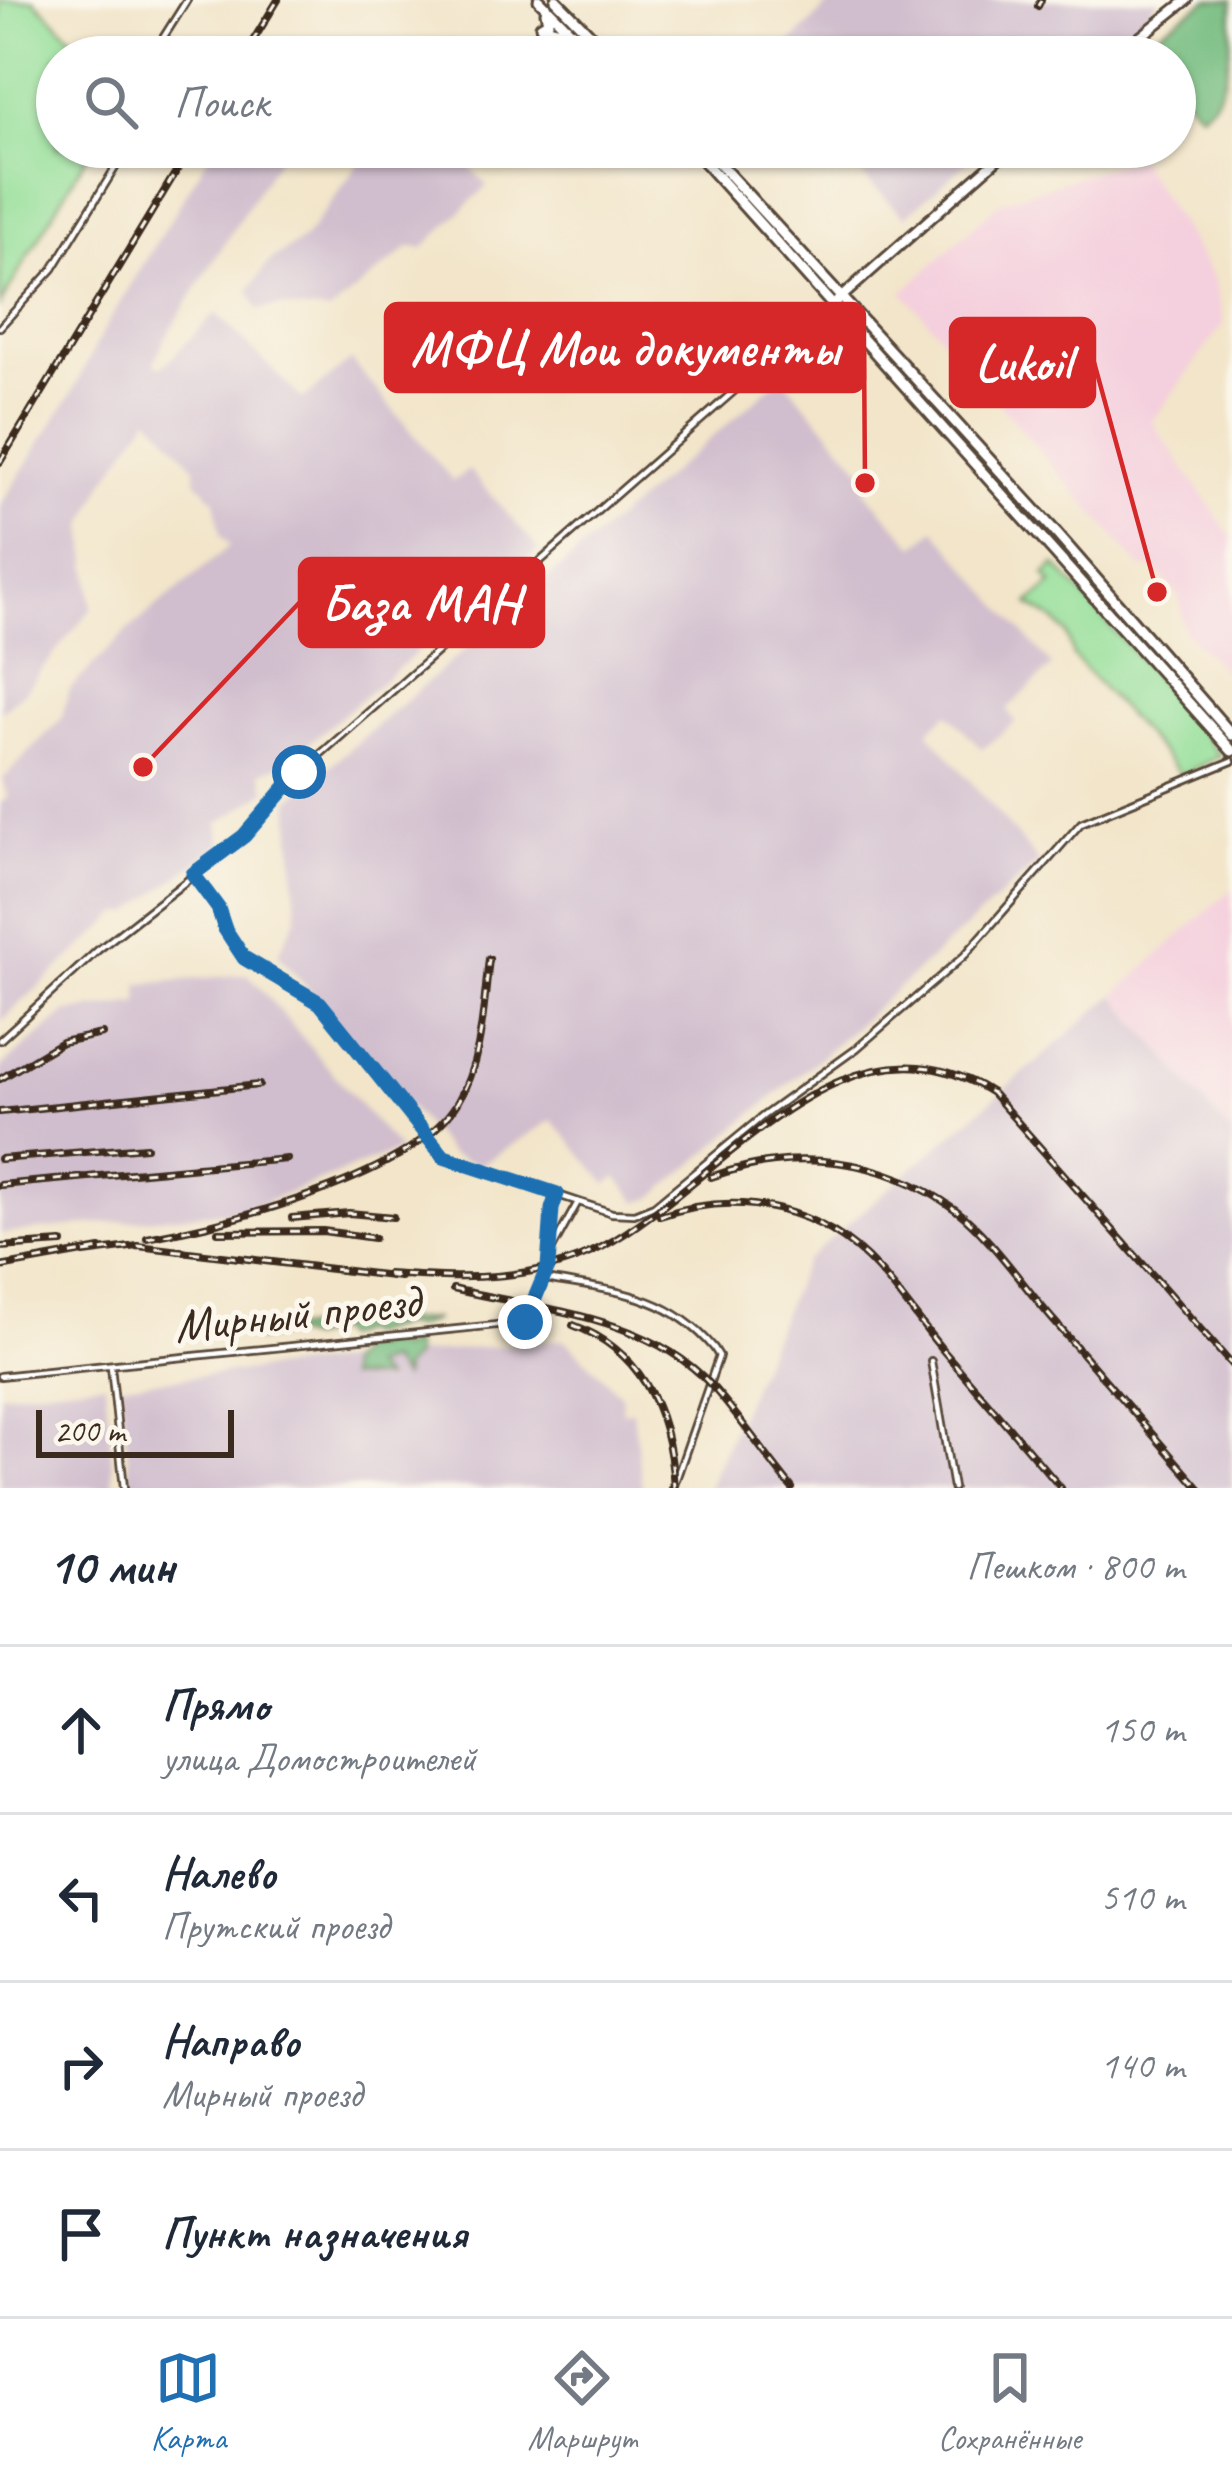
<!DOCTYPE html>
<html lang="ru">
<head>
<meta charset="utf-8">
<style>
	:root { --surface:#fff; --page:#f2f2f3; --text:#1f2937; --muted:#747a83; --line:#e0e1e3; --accent:#1f6fb2 }
	body { margin:0; font-family:Caveat,sans-serif; background:var(--page); color:var(--text) }
	.scale { position:absolute; left:36px; bottom:30px; width:198px; box-sizing:border-box; padding-left:12px; border:6px solid #3b2a1e; border-top:0; font-size:33px; line-height:42px; white-space:nowrap; color:#3b2a1e; -webkit-text-stroke:9px #fbf7ec; paint-order:stroke }
	.stop { position:absolute; width:36px; height:36px; margin:-27px; border:9px solid #1f6fb2; border-radius:50%; background:#fff }
	.stop.end { background:#1f6fb2; border-color:#fff; box-shadow:0 3px 12px #0008 }
	.list { margin:0; padding:0; list-style:none }
	h2 { display:flex; justify-content:space-between; align-items:center; height:156px; margin:0; padding:0 48px; font-size:51px }
	h2 small { font-size:39px; font-weight:400; color:var(--muted) }
	.list li { display:grid; grid-template-columns:78px 1fr auto; gap:36px; align-items:center; box-sizing:border-box; height:168px; padding:0 48px; border-top:3px solid var(--line) }
	.list b { display:block; font-size:45px; white-space:nowrap }
	.list p { margin:0; font-size:39px; white-space:nowrap; color:var(--muted) }
	.list em { font-size:39px; font-style:normal; color:var(--muted) }
	.icon { flex:none; width:66px; height:66px; fill:none; stroke:currentColor; stroke-width:2; stroke-linecap:round; stroke-linejoin:round }
	.map { position:relative; flex:none; width:1232px; height:1488px; overflow:hidden }
	.search { position:absolute; background:var(--surface); box-shadow:0 3px 9px #0004; left:36px; right:36px; top:36px; height:132px; display:flex; align-items:center; gap:30px; box-sizing:border-box; padding:0 42px; border-radius:66px; color:var(--muted); font-size:45px }
	.sheet { height:828px; background:var(--surface) }
	nav { display:flex; justify-content:space-around; align-items:center; box-sizing:border-box; height:168px; border-top:3px solid var(--line); background:var(--surface); font-size:33px; color:var(--muted) }
	nav a { display:grid; justify-items:center; gap:6px }
	nav .on { color:var(--accent) }
	.map>svg:first-child { display:block }
</style>
</head>
<body>
<div class="map">
<svg width="1232" height="1488" viewBox="0 0 1232 1488">
	<rect width="100%" height="100%" fill="#fbf7ec"/>
	<filter id="ink" filterUnits="userSpaceOnUse"><feTurbulence type="fractalNoise" baseFrequency=".00833" numOctaves="2"/><feDisplacementMap in="SourceGraphic" scale="24" xChannelSelector="R" yChannelSelector="G"/><feConvolveMatrix kernelMatrix="1 2 1 2 8 2 1 2 1" color-interpolation-filters="sRGB"/></filter>
	<filter id="wash" filterUnits="userSpaceOnUse"><feTurbulence type="fractalNoise" baseFrequency=".004" numOctaves="4" result="noise"/><feDisplacementMap in="SourceGraphic" scale="48" xChannelSelector="R" yChannelSelector="G"/><feGaussianBlur stdDeviation="2.7" result="paint"/><feColorMatrix in="noise" values="0 0 0 0 0 0 0 0 0 0 0 0 0 0 0 0 0 1.4 0 .05"/><feComposite in="paint" operator="in"/></filter>
	<g filter="url(#wash)">
		<rect width="100%" height="100%" fill="#f2e5c9"/>
		<!-- built -->
		<path fill="#f4cfdd" d="M 1137,157 L 1214,279 L 1224,323 L 1152,422 L 1232,537 L 1232,679 L 1184,631 L 1179,596 L 1155,569 L 1140,567 L 903,292 L 1000,202 Z
			M 1232,889 L 1232,1135 L 1114,995 Z"/>
		<!-- industrial -->
		<path fill="#d0bdcd" d="M 833,0 L 1158,0 L 1136,28 L 1085,57 L 766,57 L 793,41 Z
			M 214,147 L 285,147 L 163,342 L 154,363 L 162,367 L 216,313 L 303,400 L 351,360 L 453,481 L 469,470 L 539,550 L 285,763 L 261,772 L 267,791 L 218,823 L 222,843 L 130,913 L 120,913 L 0,1022 L 0,804 L 8,797 L 3,779 L 62,718 L 68,691 L 127,631 L 230,546 L 221,536 L 215,500 L 196,481 L 195,467 L 150,416 L 104,483 L 85,525 L 92,608 L 23,693 L 0,712 L 0,506 L 72,393 L 104,329 Z
			M 371,147 L 453,147 L 487,186 L 423,248 L 409,247 L 330,312 L 278,307 L 258,310 L 249,290 L 270,261 L 305,238 Z
			M 833,147 L 984,147 L 905,217 Z
			M 782,377 L 850,455 L 872,482 L 864,490 L 915,546 L 935,529 L 1052,666 L 1007,710 L 1016,722 L 982,749 L 948,713 L 928,731 L 1039,862 L 824,1054 L 653,1198 L 638,1202 L 617,1177 L 607,1184 L 552,1120 L 480,1165 L 450,1154 L 278,954 L 297,917 L 290,800 Z
			M 248,974 L 399,1150 L 247,1209 L 0,1234 L 0,1068 L 67,1012 L 139,1003 L 139,984 Z
			M 1114,995 L 1232,1135 L 1232,1488 L 708,1488 L 805,1261 Z
			M 565,1339 L 621,1395 L 623,1412 L 633,1410 L 642,1488 L 131,1488 L 120,1384 Z
			M 105,1382 L 114,1488 L 0,1488 L 0,1393 Z"/>
		<!-- green -->
		<path fill="#95df9a" stroke="#68845c" stroke-width="3" d="M 0,0 L 34,0 L 74,39 L 85,57 L 57,57 L 57,147 L 92,147 L 0,305 Z
			M 1056,565 L 1179,704 L 1220,756 L 1181,775 L 1073,656 L 1067,634 L 1055,621 L 1029,604 L 1052,584 L 1045,575 Z"/>
		<!-- forest -->
		<path fill="#78be82" stroke="#5a7450" stroke-width="3" d="M 1208,0 L 1232,0 C 1232,36 1232,96 1200,113 L 1175,88 L 1175,57 L 1148,57 L 1143,48 L 1161,30 Z
			M 435,1319 L 416,1327 L 398,1326 L 366,1335 L 359,1331 L 341,1338 L 336,1330 L 309,1339 L 291,1334 L 257,1340 L 246,1337 L 251,1332 Z
			M 408,1343 L 413,1346 L 414,1357 L 403,1368 L 402,1378 L 388,1361 L 371,1367 L 383,1379 L 347,1378 L 346,1365 L 360,1348 L 384,1345 L 401,1349 Z"/>
	</g>
	<g filter="url(#ink)">
		<g fill="none" stroke-linecap="round" stroke-linejoin="round">
			<defs>
				<path id="minor" d="M 151,57 L 187,0
					M 0,327 L 53,269 L 128,147
					M 193,874 L 217,908 L 225,929 L 244,959 L 320,1003 L 444,1157 L 612,1213 L 634,1214 L 654,1206 L 763,1116 L 856,1049 L 964,956 L 1081,823 L 1232,761
					M 0,1040 L 98,950 L 244,836 L 299,773 L 831,306
					M 557,1194 L 552,1209 L 551,1251 L 578,1202
					M 546,1279 C 612,1291 668,1293 714,1348 L 719,1356 L 673,1488
					M 931,1361 L 953,1488
					M 111,1366 L 124,1488
					M 0,1376 L 525,1322 L 545,1279 L 551,1251"/>
				<path id="secondary" d="M 1115,57 L 1187,0
					M 837,301 L 1011,147"/>
				<path id="trunk" d="M 539,0 L 596,57
					M 556,0 L 612,57
					M 546,12 L 548,22 L 541,26 L 565,32
					M 691,147 L 1232,751
					M 704,147 L 1050,526 L 1232,735"/>
			</defs>
			<!-- minor casing -->
			<use href="#minor" stroke="#564638" stroke-width="10"/>
			<!-- secondary casing -->
			<use href="#secondary" stroke="#564638" stroke-width="14"/>
			<!-- trunk casing -->
			<use href="#trunk" stroke="#564638" stroke-width="15"/>
			<!-- minor -->
			<use href="#minor" stroke="#fff" stroke-width="4.5"/>
			<!-- secondary -->
			<use href="#secondary" stroke="#fff" stroke-width="8"/>
			<!-- trunk -->
			<use href="#trunk" stroke="#fff" stroke-width="9"/>
			<defs>
				<path id="rail" d="M 1038,6 L 1041,0
					M 243,57 L 278,0
					M 0,462 L 191,147
					M 0,1079 L 62,1042 L 102,1034
					M 0,1112 L 259,1085
					M 0,1159 L 146,1147
					M 711,1177 C 794,1147 884,1157 956,1210 C 989,1235 1026,1289 1054,1321 C 1102,1377 1151,1432 1199,1488
					M 0,1185 L 287,1159
					M 660,1216 C 739,1189 822,1207 878,1269 C 901,1294 920,1323 941,1348 C 981,1395 1021,1441 1061,1488
					M 292,1218 L 349,1213 L 393,1217
					M 218,1232 L 323,1231 L 374,1238
					M 147,1238 C 230,1223 413,1177 457,1103 C 483,1059 483,1008 489,959
					M 0,1247 L 62,1243
					M 84,1253 L 138,1246 L 400,1277
					M 0,1267 L 100,1249
					M 387,1274 C 461,1279 534,1283 602,1247 C 717,1186 846,997 992,1093 L 1232,1365
					M 453,1289 C 539,1309 648,1316 711,1385 C 740,1417 764,1454 792,1488
					M 573,1325 C 646,1352 670,1417 674,1488"/>
			</defs>
			<!-- rail casing -->
			<use href="#rail" stroke="#3b2a1e" stroke-width="8"/>
			<!-- rail -->
			<use href="#rail" stroke="#fbf7ec" stroke-width="3" stroke-dasharray="9" stroke-linecap="butt"/>
		</g>
	</g>
	<g fill="none" stroke-linecap="round" stroke-linejoin="round" filter="url(#ink)">
		<!-- route -->
		<path stroke="#1f6fb2" stroke-width="15" d="M 299,772 L 244,836 L 193,874 L 218,908 L 225,929 L 244,958 L 320,1003 L 444,1157 L 557,1194 L 552,1209 L 548,1267 L 525,1322"/>
	</g>
	<g text-anchor="middle" dominant-baseline="central" stroke-width="10" stroke-linejoin="round" paint-order="stroke">
		<!-- street labels -->
		<g font-size="48" fill="#3b2a1e" stroke="#fbf7ec">
			<text transform="translate(297 1313) rotate(-6)">Мирный проезд</text>
		</g>
	</g>
	<!-- callouts -->
	<path fill="none" stroke="#d62828" stroke-width="4.5" d="M865 483L864 347M1157 592L1094 362M143 767L300 602"/>
	<g fill="#d62828" stroke="#fbf7ec" stroke-width="4.5">
		<circle cx="865" cy="483" r="12"/>
		<circle cx="1157" cy="592" r="12"/>
		<circle cx="143" cy="767" r="12"/>
	</g>
	<g fill="#d62828" stroke="#d62828" stroke-width="4.5">
		<rect x="386" y="304" width="478" height="87" rx="12"/>
		<rect x="951" y="319" width="143" height="87" rx="12"/>
		<rect x="300" y="559" width="243" height="87" rx="12"/>
	</g>
	<g font-size="51" text-anchor="middle" font-weight="bold" fill="#fff">
		<text x="625" y="365">МФЦ Мои документы</text>
		<text x="1023" y="380">Lukoil</text>
		<text x="421" y="620">База МАН</text>
	</g>
</svg>
<div class="scale">200 m</div>
<div class="stop" style="left:299px;top:772px"></div>
<div class="stop end" style="left:525px;top:1322px"></div>
<div class="search"><svg class="icon" aria-label="search" viewBox="0 0 24 24"><circle cx="10" cy="10" r="6"/><path d="M15 15l6 6"/></svg>Поиск</div>
</div>
<section class="sheet">
<h2>10 мин<small>Пешком · 800 m</small></h2>
<ul class="list">
<li><svg class="icon" aria-label="ahead" viewBox="0 0 24 24"><path d="M12 20V5M6 11l6-6 6 6"/></svg><div><b>Прямо</b><p>улица Домостроителей</p></div><em>150 m</em></li>
<li><svg class="icon" aria-label="left" viewBox="0 0 24 24"><path d="M17 20v-9H6M10 6l-5 5 5 5"/></svg><div><b>Налево</b><p>Прутский проезд</p></div><em>510 m</em></li>
<li><svg class="icon" aria-label="right" viewBox="0 0 24 24"><path d="M7 20v-9h11M14 6l5 5-5 5"/></svg><div><b>Направо</b><p>Мирный проезд</p></div><em>140 m</em></li>
<li><svg class="icon" aria-label="arrive" viewBox="0 0 24 24"><path d="M6 21V4h12l-3 4 3 4H6"/></svg><div><b>Пункт назначения</b></div></li>
</ul>
</section>
<nav>
<a class="on"><svg class="icon" aria-label="map" viewBox="0 0 24 24"><path d="M3 6l6-2 6 2 6-2v14l-6 2-6-2-6 2zM9 4v14M15 6v14"/></svg>Карта</a>
<a><svg class="icon" aria-label="directions" viewBox="0 0 24 24"><path d="M12 3l9 9-9 9-9-9zM9 14v-3h6M13 9l2 2-2 2"/></svg>Маршрут</a>
<a><svg class="icon" aria-label="saved" viewBox="0 0 24 24"><path d="M7 4h10v16l-5-4-5 4z"/></svg>Сохранённые</a>
</nav>
</body>
</html>
